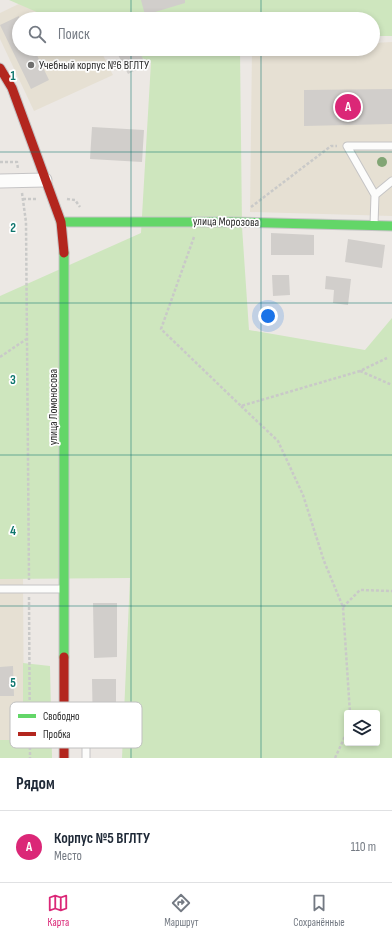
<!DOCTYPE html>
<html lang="ru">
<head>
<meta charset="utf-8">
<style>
	:root { --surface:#fff; --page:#f6f6f7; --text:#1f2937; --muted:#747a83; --line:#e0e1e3; --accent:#db2777 }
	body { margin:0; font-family:"Sofia Sans Condensed",sans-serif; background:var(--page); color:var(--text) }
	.controls { position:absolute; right:12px; bottom:12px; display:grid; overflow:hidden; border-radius:4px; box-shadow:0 2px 6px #0003 }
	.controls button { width:36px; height:36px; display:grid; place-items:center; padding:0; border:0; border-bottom:1px solid var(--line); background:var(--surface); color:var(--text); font:20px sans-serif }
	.you { position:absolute; left:268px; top:316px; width:14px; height:14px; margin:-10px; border:3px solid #fff; border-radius:50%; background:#1a73e8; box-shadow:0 0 0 6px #1a73e833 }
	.badge { display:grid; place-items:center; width:26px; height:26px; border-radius:50%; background:var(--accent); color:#fff; font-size:13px; font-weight:700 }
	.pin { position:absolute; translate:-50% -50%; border:2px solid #fff; box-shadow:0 1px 4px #0006 }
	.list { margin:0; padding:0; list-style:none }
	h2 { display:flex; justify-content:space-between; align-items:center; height:52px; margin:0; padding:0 16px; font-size:17px }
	h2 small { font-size:13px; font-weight:400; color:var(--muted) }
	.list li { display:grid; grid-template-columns:26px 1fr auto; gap:12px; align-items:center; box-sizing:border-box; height:72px; padding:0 16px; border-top:1px solid var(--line) }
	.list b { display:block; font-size:15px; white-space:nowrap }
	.list p { margin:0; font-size:13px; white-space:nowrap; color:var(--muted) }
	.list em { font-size:13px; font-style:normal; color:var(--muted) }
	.icon { flex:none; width:22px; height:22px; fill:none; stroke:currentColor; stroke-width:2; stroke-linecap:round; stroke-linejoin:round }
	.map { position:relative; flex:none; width:392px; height:758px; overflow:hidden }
	.search { position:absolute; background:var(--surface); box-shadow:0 2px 6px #0003; left:12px; right:12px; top:12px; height:44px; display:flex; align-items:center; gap:10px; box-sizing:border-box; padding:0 14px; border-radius:22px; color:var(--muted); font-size:15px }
	.sheet { height:124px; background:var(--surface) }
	nav { display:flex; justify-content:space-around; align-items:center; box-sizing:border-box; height:56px; border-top:1px solid var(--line); background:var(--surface); font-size:11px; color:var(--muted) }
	nav a { display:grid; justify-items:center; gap:2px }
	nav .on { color:var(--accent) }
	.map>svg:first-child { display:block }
</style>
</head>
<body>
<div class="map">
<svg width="392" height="758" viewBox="0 0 392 758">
	<rect width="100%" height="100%" fill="#ece8e4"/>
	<!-- education -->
	<path fill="#e6e0d3" d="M 27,0 L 86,19 L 19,19 L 19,49 L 100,49 L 113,75 L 34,111 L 0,39 L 0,13 Z
		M 392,42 L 392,216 L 250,212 L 252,49 L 373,49 L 373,43 Z
		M 0,576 L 23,576 L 24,741 L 0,740 Z"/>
	<!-- green -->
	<path fill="#cee6be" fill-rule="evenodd" d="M 9,0 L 392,0 L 392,36 L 373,36 L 373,19 L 53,19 Z
		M 122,49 L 240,49 L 242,227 L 249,330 L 365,350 L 392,318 L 392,758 L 122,758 L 130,578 L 0,579 L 0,296 L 141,233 L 151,62 ZM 347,713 L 377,713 L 377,743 L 347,743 Z
		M 23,663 L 50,666 L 52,758 L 0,758 L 0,740 L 23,740 Z"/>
	<!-- building -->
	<path fill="#d1cecb" d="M 141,0 L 185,0 L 185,3 L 145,15 Z
		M 19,16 L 19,49 L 34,49 L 49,80 L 31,89 L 0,25 Z
		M 115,49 L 138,49 L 146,65 L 128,74 Z
		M 392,89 L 392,124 L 304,126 L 304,90 Z
		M 92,127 L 144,130 L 142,162 L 90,159 Z
		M 271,233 L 314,235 L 314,255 L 271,255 Z
		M 348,239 L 385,245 L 382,268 L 345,262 Z
		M 272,275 L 289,275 L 290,295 L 273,296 Z
		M 326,276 L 351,279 L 348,305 L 333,303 L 334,290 L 325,289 Z
		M 93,603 L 117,603 L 117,657 L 94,658 Z
		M 13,666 L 14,696 L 0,696 L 0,667 Z
		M 92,679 L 116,679 L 116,733 L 93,733 Z"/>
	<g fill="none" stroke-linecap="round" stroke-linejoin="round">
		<defs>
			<path id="lane" d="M 375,195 L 392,181
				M 374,225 L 375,195 L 347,146 L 392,146
				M 0,589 L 64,589
				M 86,758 L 86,742 L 119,743"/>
			<path id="street" d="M 0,181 L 45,180"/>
			<path id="fast" d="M 61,222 L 232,222 L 392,226
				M 64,657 L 64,253"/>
			<path id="jam" d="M 0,68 L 12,88 L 61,222 L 64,253
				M 64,758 L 64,657"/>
		</defs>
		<!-- lane casing -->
		<use href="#lane" stroke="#c5c4c5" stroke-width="9"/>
		<!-- street casing -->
		<use href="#street" stroke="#c5c4c5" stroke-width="15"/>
		<!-- fast casing -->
		<use href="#fast" stroke="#c5c4c5" stroke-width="11"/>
		<!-- jam casing -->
		<use href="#jam" stroke="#c5c4c5" stroke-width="11"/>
		<!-- path -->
		<path stroke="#c9c9c8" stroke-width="2.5" stroke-dasharray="3 2" stroke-linecap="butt" d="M 0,162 L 17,162 L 18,169
			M 22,193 L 26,222 L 29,580
			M 23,199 L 36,199
			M 67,199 L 75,200 L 80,207
			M 251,207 L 331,146 L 337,146
			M 194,237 L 161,329 L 241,406 L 360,371 L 387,358
			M 0,357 L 28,338
			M 360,371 L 392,385
			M 241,406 L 278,441 L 303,495 L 324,561 L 343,607 L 350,713
			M 29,597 L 30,758
			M 343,607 L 360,590 L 392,591
			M 335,758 L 347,732"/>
		<!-- lane -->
		<use href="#lane" stroke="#fcfcfb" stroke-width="7"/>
		<!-- street -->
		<use href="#street" stroke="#fcfcfb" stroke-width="13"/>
		<!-- fast -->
		<use href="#fast" stroke="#63d668" stroke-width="9"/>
		<!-- jam -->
		<use href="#jam" stroke="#b3261e" stroke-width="9"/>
	</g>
	<!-- trees -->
	<circle fill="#82a575" cx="382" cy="162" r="5"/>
	<!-- grid -->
	<path fill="none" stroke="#0f766e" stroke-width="1" stroke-opacity="0.55" d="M 131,0 L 131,19M 261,0 L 261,19M 131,49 L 131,758M 261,49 L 261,758M 0,152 L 392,152M 0,303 L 392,303M 0,455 L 392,455M 0,606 L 392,606"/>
	<!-- markers -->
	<circle fill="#706f6e" stroke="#fff" stroke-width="1.5" cx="31" cy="65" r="4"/>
	<g text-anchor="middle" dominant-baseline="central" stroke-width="3.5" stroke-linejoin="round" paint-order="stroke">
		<!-- poi labels -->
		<g font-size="12" fill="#2e2e2e" stroke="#fff" text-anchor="start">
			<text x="39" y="65">Учебный корпус №6 ВГЛТУ</text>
		</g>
		<!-- street labels -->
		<g font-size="12" fill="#2e2e2e" stroke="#fff">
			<text transform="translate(226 222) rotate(1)">улица Морозова</text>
			<text transform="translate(53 407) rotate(-90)">улица Ломоносова</text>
		</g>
	</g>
	<!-- legend -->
	<rect x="10" y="702" width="132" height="46" rx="6" fill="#fff" stroke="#c0c0c0" stroke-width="1"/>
	<rect x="18" y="714" width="18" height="4" fill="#63d668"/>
	<rect x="18" y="732" width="18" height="4" fill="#b3261e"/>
	<g font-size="11" fill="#2e2e2e">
		<text x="43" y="720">Свободно</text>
		<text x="43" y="738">Пробка</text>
	</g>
	<g font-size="13" text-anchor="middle" font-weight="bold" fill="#0f766e" stroke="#fff" stroke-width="3.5" stroke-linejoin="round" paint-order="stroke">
		<text x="13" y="80">1</text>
		<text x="13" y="232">2</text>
		<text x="13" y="384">3</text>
		<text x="13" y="535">4</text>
		<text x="13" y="687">5</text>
	</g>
</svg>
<div class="controls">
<button><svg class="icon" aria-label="layers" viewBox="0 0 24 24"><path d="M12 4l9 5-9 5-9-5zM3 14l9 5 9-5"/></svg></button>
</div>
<div class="you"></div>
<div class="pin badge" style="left:348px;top:107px">A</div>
<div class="search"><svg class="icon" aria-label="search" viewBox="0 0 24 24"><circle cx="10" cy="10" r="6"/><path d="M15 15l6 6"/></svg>Поиск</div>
</div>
<section class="sheet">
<h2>Рядом<small></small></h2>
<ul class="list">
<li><span class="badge">A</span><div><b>Корпус №5 ВГЛТУ</b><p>Место</p></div><em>110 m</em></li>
</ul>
</section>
<nav>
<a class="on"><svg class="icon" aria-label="map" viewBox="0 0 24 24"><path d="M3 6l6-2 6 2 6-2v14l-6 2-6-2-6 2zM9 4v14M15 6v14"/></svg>Карта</a>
<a><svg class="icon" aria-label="directions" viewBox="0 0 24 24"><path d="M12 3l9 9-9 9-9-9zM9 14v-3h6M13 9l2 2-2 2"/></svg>Маршрут</a>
<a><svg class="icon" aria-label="saved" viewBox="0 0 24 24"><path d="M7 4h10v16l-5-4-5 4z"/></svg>Сохранённые</a>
</nav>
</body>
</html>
